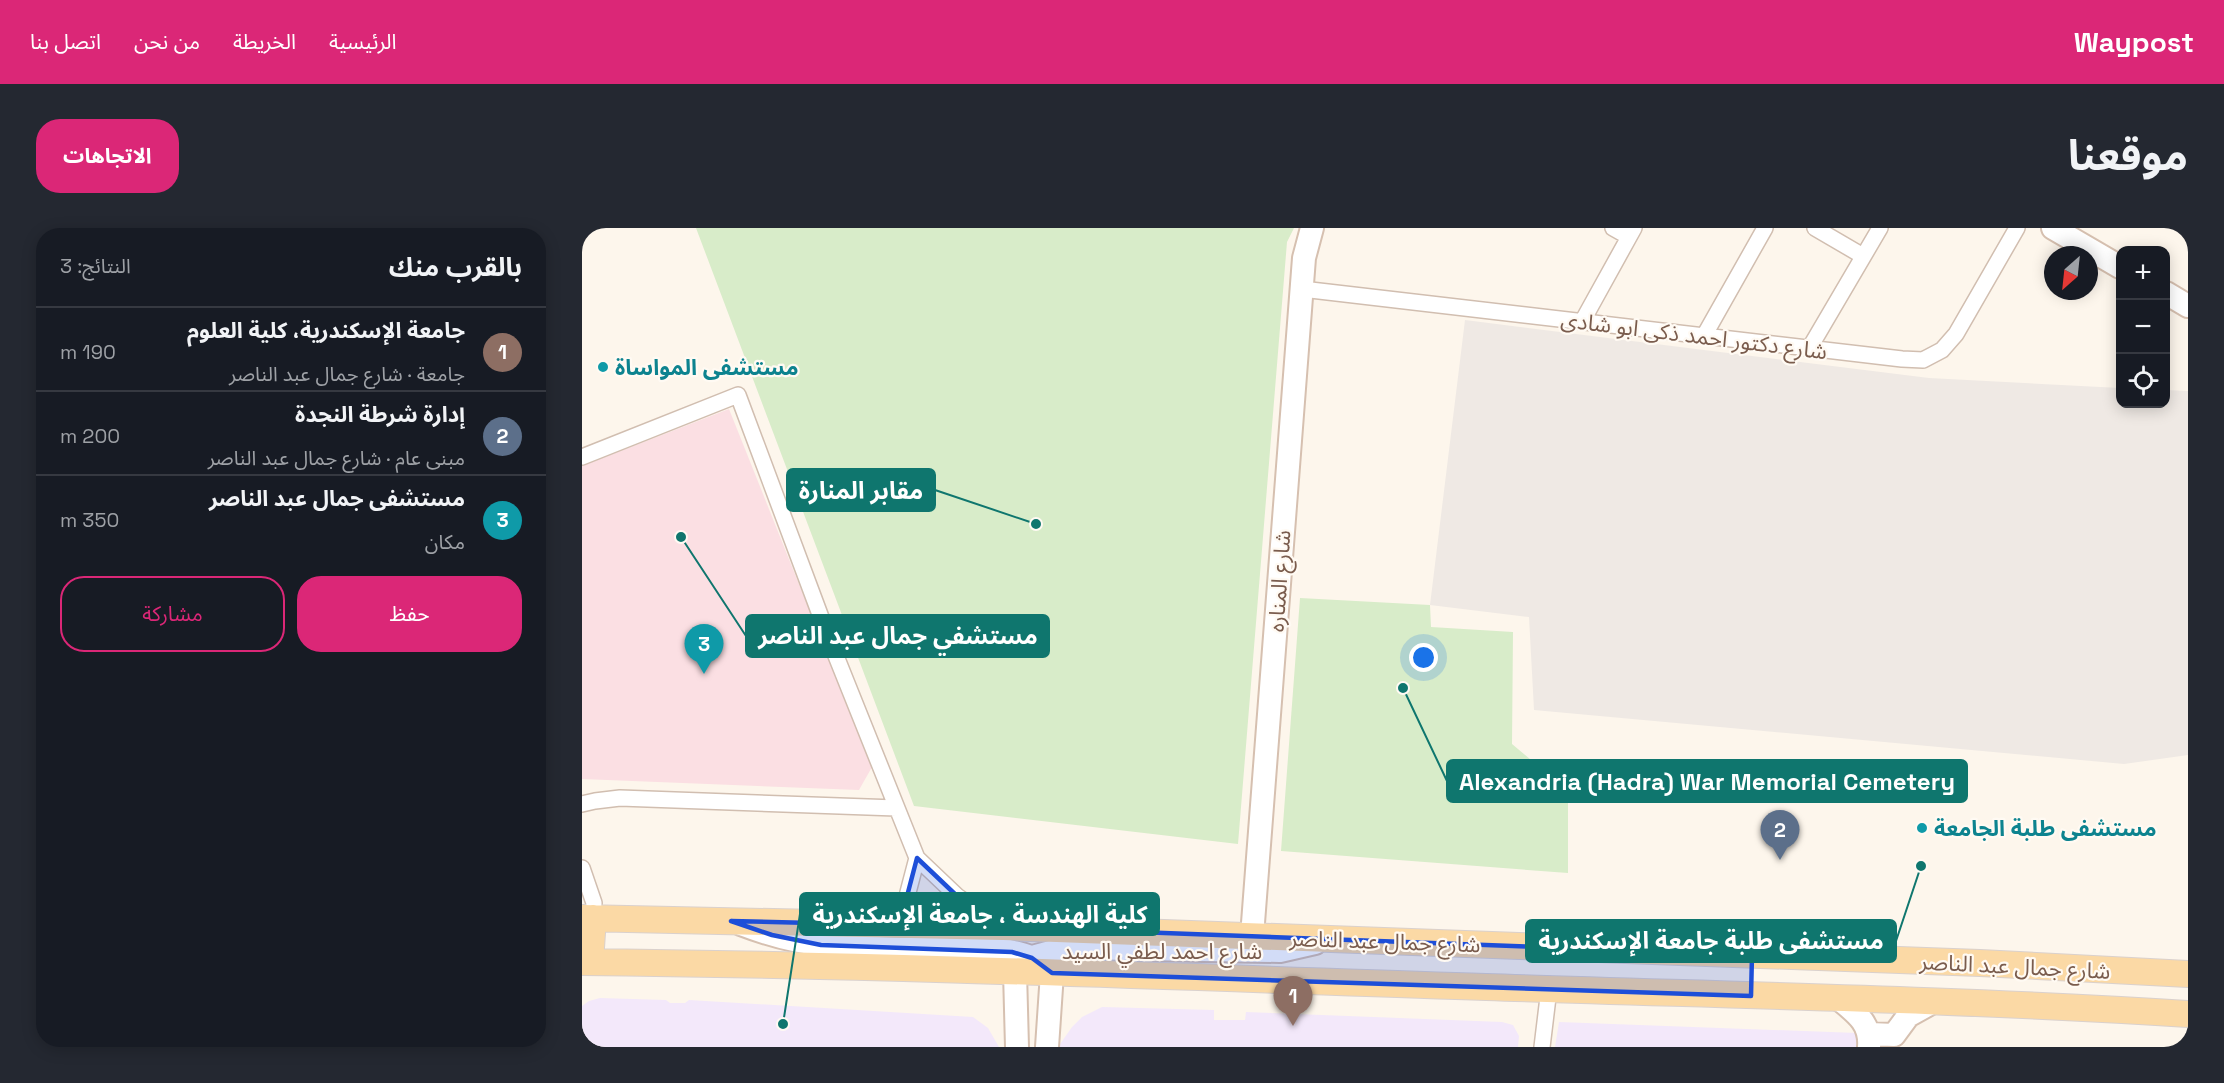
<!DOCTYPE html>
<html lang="ar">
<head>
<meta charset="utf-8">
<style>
	:root { --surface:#171b24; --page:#242831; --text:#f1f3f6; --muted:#9ea1a6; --line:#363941; --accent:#db2777 }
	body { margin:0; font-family:"Space Grotesk","Noto Sans Arabic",sans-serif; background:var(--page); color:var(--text); direction:rtl }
	.controls { position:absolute; right:18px; top:18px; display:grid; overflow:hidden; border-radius:12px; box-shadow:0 3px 15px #0003 }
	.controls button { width:54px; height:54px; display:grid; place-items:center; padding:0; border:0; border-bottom:2px solid var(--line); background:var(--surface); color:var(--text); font:30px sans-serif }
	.compass { position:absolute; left:1462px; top:18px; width:54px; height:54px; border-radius:50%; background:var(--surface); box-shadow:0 3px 15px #0003; rotate:207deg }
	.you { position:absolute; left:842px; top:430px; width:21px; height:21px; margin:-15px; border:4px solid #fff; border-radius:50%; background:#1a73e8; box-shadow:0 0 0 9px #1a73e833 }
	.badge { display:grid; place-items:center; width:39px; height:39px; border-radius:50%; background:var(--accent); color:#fff; font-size:20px; font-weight:700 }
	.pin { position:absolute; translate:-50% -50px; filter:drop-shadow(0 2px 3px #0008) }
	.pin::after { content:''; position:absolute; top:32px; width:21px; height:18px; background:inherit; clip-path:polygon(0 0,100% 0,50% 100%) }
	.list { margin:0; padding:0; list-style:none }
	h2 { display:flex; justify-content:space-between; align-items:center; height:78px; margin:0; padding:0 24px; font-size:26px }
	h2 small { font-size:20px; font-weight:400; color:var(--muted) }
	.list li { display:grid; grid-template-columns:39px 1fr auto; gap:18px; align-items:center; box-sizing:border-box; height:84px; padding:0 24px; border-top:2px solid var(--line) }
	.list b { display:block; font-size:22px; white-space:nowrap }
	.list p { margin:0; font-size:20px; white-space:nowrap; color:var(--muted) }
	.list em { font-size:20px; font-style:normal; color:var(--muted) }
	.actions { display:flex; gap:12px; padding:18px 24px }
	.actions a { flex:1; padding:14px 0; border:2px solid var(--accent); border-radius:24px; text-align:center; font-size:21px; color:var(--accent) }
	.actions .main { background:var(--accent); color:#fff }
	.icon { flex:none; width:33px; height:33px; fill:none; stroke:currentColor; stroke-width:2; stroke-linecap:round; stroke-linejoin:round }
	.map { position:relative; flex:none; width:1606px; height:819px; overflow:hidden; direction:ltr; border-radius:24px }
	header { display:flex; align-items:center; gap:36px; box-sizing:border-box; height:84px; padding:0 30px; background:var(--accent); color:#fff }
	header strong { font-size:28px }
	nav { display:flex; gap:33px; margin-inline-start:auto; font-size:21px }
	.intro { display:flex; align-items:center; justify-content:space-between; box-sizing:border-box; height:144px; padding:0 36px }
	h1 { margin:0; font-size:42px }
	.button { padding:15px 27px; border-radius:24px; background:var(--accent); color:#fff; font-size:21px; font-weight:700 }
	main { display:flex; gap:36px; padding:0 36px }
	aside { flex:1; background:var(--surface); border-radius:24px; box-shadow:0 3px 15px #0003 }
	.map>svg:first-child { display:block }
</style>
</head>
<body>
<header>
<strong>Waypost</strong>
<nav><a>الرئيسية</a><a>الخريطة</a><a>من نحن</a><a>اتصل بنا</a></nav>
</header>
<div class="intro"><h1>موقعنا</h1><a class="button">الاتجاهات</a></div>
<main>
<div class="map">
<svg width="1606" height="819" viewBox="0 0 1606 819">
	<rect width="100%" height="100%" fill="#fdf6ec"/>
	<!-- industrial -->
	<path fill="#efe9e4" d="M 883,92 L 1347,150 L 1538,160 L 1538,176 L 1584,176 L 1584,162 L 1606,163 L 1606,527 L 1542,536 L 952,482 L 947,389 L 848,377 Z"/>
	<!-- education -->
	<path fill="#f3e8fa" d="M 18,770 L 84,772 L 88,775 L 103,775 L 107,772 L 391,789 L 406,800 L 417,819 L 0,819 L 0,778 L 7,773 Z
		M 520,779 L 632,782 L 632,792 L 663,792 L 664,784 L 920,794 L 931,797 L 937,808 L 936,819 L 476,819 L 490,799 L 500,789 Z
		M 977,794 L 1275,805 L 1274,819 L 973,819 Z"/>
	<!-- medical -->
	<path fill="#fbdfe3" d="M 147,181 L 290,539 L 277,562 L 0,551 L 0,238 Z"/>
	<!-- green -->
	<path fill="#d8ecc9" d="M 114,0 L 712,0 L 705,14 L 656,616 L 332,578 Z
		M 718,370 L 848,377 L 849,399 L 931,404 L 930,516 L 986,563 L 986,645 L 699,623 Z"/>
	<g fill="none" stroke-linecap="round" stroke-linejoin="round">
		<defs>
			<path id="street" d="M 1031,0 L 1047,9
				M 1233,0 L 1281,28
				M 720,61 L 1320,131 L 1341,132 L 1360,122 L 1374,106 L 1435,0
				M 1000,94 L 1052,0
				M 1122,108 L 1183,0
				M 1227,121 L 1298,0
				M 0,229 L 156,167 L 246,408 L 335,630 L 375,668 L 415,696
				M 0,576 L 13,573 L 38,570 L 314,580
				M 0,640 L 12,675 L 11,690
				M 311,697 L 324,672 L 335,630
				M 960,819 L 967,761"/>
			<path id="secondary" d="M 1471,0 L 1538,39
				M 1584,65 L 1606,78
				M 159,696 C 185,706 211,714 239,716 C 275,720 312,721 349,721 C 377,720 408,718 436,725 C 449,728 462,735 470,745 L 465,819
				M 670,708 L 722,30 L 730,0
				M 1257,771 C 1274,785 1289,795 1287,819
				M 1288,806 L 1312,807 L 1326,788 L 1351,774
				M 435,819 L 433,744 L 440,737 L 454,728 L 484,720 L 698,723 L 733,715"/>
			<path id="primary" d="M 0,690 L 421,699 L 1398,735 L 1606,746
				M 0,734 C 301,737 603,749 904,759 C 1138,767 1372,771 1606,786
				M 8,734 L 11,690"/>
		</defs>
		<!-- street casing -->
		<use href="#street" stroke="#d1beb0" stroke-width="18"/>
		<!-- secondary casing -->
		<use href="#secondary" stroke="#d6c0b0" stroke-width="26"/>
		<!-- primary casing -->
		<use href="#primary" stroke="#dad1cd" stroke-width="28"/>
		<!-- street -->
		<use href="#street" stroke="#fff" stroke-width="15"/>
		<!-- secondary -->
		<use href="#secondary" stroke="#fff" stroke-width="22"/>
		<!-- primary -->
		<use href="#primary" stroke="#fbd9a5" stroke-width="26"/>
	</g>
	<!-- marked area -->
	<path fill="#1d4ed8" fill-opacity="0.2" stroke="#1d4ed8" stroke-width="4.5" stroke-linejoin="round" d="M 335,630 L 375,668 L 421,699 L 1170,727 L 1169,768 L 470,745 L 450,730 L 430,724 L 239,717 L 190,707 L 149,693 L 311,697 L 324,672 Z"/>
	<!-- markers -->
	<g fill="#0f9aa8" stroke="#fffaf3" stroke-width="2">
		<circle cx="21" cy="139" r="6"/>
		<circle cx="1340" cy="600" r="6"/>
	</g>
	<g text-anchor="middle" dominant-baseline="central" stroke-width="4.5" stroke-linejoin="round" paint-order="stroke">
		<!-- street labels -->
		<g font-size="22" fill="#7a5c4d" stroke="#fffaf3">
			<text transform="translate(1112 107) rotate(7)">شارع دكتور احمد ذكى ابو شادى</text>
			<text transform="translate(697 353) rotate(-86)">شارع المناره</text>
			<text transform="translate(803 713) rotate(2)">شارع جمال عبد الناصر</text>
			<text x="580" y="723">شارع احمد لطفي السيد</text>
			<text transform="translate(1433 738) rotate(3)">شارع جمال عبد الناصر</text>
		</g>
		<!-- culture labels -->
		<g font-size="22" font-weight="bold" fill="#0d838f" stroke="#fffaf3" text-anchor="start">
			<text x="33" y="139">مستشفى المواساة</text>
			<text x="1352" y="600">مستشفى طلبة الجامعة</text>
		</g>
	</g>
	<!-- callouts -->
	<path fill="none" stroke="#0f766e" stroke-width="2" d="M454 296L353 262M99 309L164 408M821 460L865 553M201 796L218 686M1339 638L1314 713"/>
	<g fill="#0f766e" stroke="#fffaf3" stroke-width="2">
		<circle cx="454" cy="296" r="6"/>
		<circle cx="99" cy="309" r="6"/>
		<circle cx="821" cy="460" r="6"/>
		<circle cx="201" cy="796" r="6"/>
		<circle cx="1339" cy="638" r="6"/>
	</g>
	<g fill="#0f766e" stroke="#0f766e" stroke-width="2">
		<rect x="205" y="241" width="148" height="42" rx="6"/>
		<rect x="164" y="387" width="303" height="42" rx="6"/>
		<rect x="865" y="532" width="520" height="42" rx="6"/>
		<rect x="218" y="665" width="359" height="42" rx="6"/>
		<rect x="944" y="692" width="370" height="42" rx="6"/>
	</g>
	<g font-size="24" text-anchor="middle" font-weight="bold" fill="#fff">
		<text x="279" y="271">مقابر المنارة</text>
		<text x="316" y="416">مستشفي جمال عبد الناصر</text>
		<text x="1125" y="562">Alexandria (Hadra) War Memorial Cemetery</text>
		<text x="398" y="695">كلية الهندسة ، جامعة الإسكندرية</text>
		<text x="1129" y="721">مستشفى طلبة جامعة الإسكندرية</text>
	</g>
</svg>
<div class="controls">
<button>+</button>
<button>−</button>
<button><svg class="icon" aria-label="locate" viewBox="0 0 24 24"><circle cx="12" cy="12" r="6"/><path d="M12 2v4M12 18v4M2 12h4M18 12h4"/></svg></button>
</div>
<svg class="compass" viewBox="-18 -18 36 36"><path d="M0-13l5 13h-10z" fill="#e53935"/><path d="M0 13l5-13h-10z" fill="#9ea1a6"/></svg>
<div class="you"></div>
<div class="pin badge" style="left:711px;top:798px;background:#8d6e63">1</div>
<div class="pin badge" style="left:1198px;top:632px;background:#5c6f8a">2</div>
<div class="pin badge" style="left:122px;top:446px;background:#0f9aa8">3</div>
</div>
<aside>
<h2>بالقرب منك<small>النتائج: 3</small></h2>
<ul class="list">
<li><span class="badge" style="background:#8d6e63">1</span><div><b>جامعة الإسكندرية، كلية العلوم</b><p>جامعة · شارع جمال عبد الناصر</p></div><em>190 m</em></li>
<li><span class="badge" style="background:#5c6f8a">2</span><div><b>إدارة شرطة النجدة</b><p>مبنى عام · شارع جمال عبد الناصر</p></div><em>200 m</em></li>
<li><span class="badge" style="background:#0f9aa8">3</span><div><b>مستشفى جمال عبد الناصر</b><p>مكان</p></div><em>350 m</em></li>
</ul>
<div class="actions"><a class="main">حفظ</a><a>مشاركة</a></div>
</aside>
</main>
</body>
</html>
